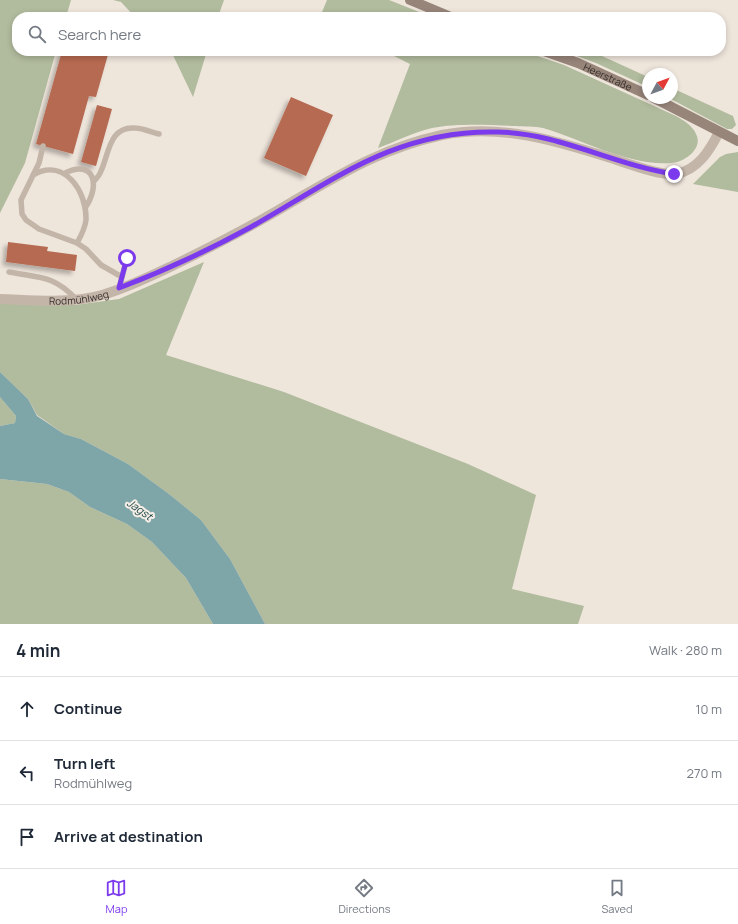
<!DOCTYPE html>
<html lang="en">
<head>
<meta charset="utf-8">
<style>
	:root { --surface:#fff; --page:#f6f6f7; --text:#1f2937; --muted:#747a83; --line:#e0e1e3; --accent:#7c3aed }
	body { margin:0; font-family:Manrope,sans-serif; background:var(--page); color:var(--text) }
	.compass { position:absolute; left:642px; top:68px; width:36px; height:36px; border-radius:50%; background:var(--surface); box-shadow:0 2px 6px #0003; rotate:49deg }
	.stop { position:absolute; width:12px; height:12px; margin:-9px; border:3px solid #7c3aed; border-radius:50%; background:#fff }
	.stop.end { background:#7c3aed; border-color:#fff; box-shadow:0 1px 4px #0008 }
	.list { margin:0; padding:0; list-style:none }
	h2 { display:flex; justify-content:space-between; align-items:center; height:52px; margin:0; padding:0 16px; font-size:17px }
	h2 small { font-size:13px; font-weight:400; color:var(--muted) }
	.list li { display:grid; grid-template-columns:26px 1fr auto; gap:12px; align-items:center; box-sizing:border-box; height:64px; padding:0 16px; border-top:1px solid var(--line) }
	.list b { display:block; font-size:15px; white-space:nowrap }
	.list p { margin:0; font-size:13px; white-space:nowrap; color:var(--muted) }
	.list em { font-size:13px; font-style:normal; color:var(--muted) }
	.icon { flex:none; width:22px; height:22px; fill:none; stroke:currentColor; stroke-width:2; stroke-linecap:round; stroke-linejoin:round }
	.map { position:relative; flex:none; width:738px; height:624px; overflow:hidden }
	.search { position:absolute; background:var(--surface); box-shadow:0 2px 6px #0003; left:12px; right:12px; top:12px; height:44px; display:flex; align-items:center; gap:10px; box-sizing:border-box; padding:0 14px; border-radius:16px; color:var(--muted); font-size:15px }
	.sheet { height:244px; background:var(--surface) }
	nav { display:flex; justify-content:space-around; align-items:center; box-sizing:border-box; height:56px; border-top:1px solid var(--line); background:var(--surface); font-size:11px; color:var(--muted) }
	nav a { display:grid; justify-items:center; gap:2px }
	nav .on { color:var(--accent) }
	.map>svg:first-child { display:block }
</style>
</head>
<body>
<div class="map">
<svg width="738" height="624" viewBox="0 0 738 624">
	<defs>
		<filter id="shadow"><feDropShadow dx="-3.5" dy="3.5" stdDeviation="2" flood-color="#0004"/></filter>
	</defs>
	<rect width="100%" height="100%" fill="#eee5db"/>
	<!-- green -->
	<path fill="#b1bb9d" d="M 0,0 L 71,0 L 66,17 L 17,17 L 17,51 L 56,51 L 25,163 L 0,213 Z
		M 113,0 L 224,0 L 218,17 L 135,17 L 121,2 Z
		M 327,0 L 389,0 L 432,17 L 320,17 Z
		M 171,51 L 207,51 L 193,97 Z
		M 384,51 L 523,51 L 564,65 L 676,116 C 683,120 693,126 696,134 C 704,149 683,163 671,163 C 628,166 584,140 543,128 C 535,126 525,127 516,126 C 491,125 457,123 432,128 C 414,132 395,142 378,148 L 410,64 Z
		M 563,51 L 591,51 L 648,77 L 648,87 L 596,63 Z
		M 672,88 L 733,116 L 736,125 L 732,129 L 727,129 L 669,98 L 672,98 Z
		M 738,152 L 738,192 L 693,184 L 720,157 L 726,154 Z
		M 204,262 L 166,355 L 284,392 L 468,464 L 536,495 L 512,589 L 584,606 L 578,624 L 265,624 L 230,559 L 201,520 L 169,494 L 128,464 L 81,439 L 64,434 L 37,415 L 28,399 L 0,372 L 0,302 L 28,305 L 75,305 L 119,299 Z
		M 0,397 L 16,416 L 15,423 L 0,426 Z
		M 0,479 L 47,484 L 69,492 L 90,507 L 127,524 L 152,542 L 186,578 L 213,624 L 0,624 Z"/>
	<!-- water -->
	<path fill="#7ea5a7" d="M 0,372 L 28,399 L 37,416 L 64,434 L 81,439 L 128,464 L 169,494 L 201,520 L 230,559 L 265,624 L 213,624 L 186,578 L 152,542 L 127,524 L 90,507 L 69,492 L 47,484 L 0,479 L 0,426 L 15,423 L 16,416 L 0,397 Z"/>
	<!-- building -->
	<path fill="#b66a51" filter="url(#shadow)" d="M 73,13 L 86,17 L 72,17 Z
		M 62,51 L 109,51 L 96,97 L 89,96 L 73,154 L 36,144 Z
		M 291,97 L 333,115 L 306,176 L 264,158 Z
		M 97,105 L 112,109 L 96,166 L 81,162 Z
		M 8,242 L 48,247 L 47,251 L 77,255 L 75,271 L 6,262 Z"/>
	<g fill="none" stroke-linecap="round" stroke-linejoin="round">
		<!-- lane -->
		<path stroke="#c4b5a9" stroke-width="5.5" d="M 43,146 L 39,163 L 21,200 L 22,214 L 26,220 L 39,229 L 77,243 L 86,249 L 101,265 L 122,277
			M 65,173 C 94,159 101,185 85,208
			M 33,175 C 64,157 87,191 86,220 C 85,228 81,236 77,243
			M 94,181 C 97,178 100,174 101,171 C 109,154 109,126 135,128 C 142,128 151,132 159,134
			M 9,272 C 40,278 53,275 76,299
			M 119,288 L 127,258"/>
		<!-- street -->
		<path stroke="#c4b5a9" stroke-width="10" id="s1" d="M 0,299 C 33,300 70,304 102,295 C 127,288 151,276 174,265 C 215,245 254,225 292,202 C 344,172 383,148 442,135 C 500,123 557,141 611,158 C 627,163 660,176 676,174 C 698,170 710,150 719,132"/>
		<!-- secondary -->
		<g stroke="#98857a" stroke-width="10">
			<path d="M 410,0 L 451,17"/>
			<path id="s2" d="M 544,51 L 578,63 L 648,95"/>
			<path d="M 654,98 L 738,141"/>
		</g>
	</g>
	<g fill="none" stroke-linecap="round" stroke-linejoin="round">
		<!-- route -->
		<path stroke="#7c3aed" stroke-width="5" d="M 127,258 L 119,288 C 164,271 209,250 251,227 C 334,180 397,129 498,132 C 559,133 614,165 674,174"/>
	</g>
	<g text-anchor="middle" dominant-baseline="central" stroke-width="4" stroke-linejoin="round" paint-order="stroke">
		<!-- street labels -->
		<g font-size="10" fill="#322b28" stroke="#f6efe7">
			<text stroke="none"><textPath href="#s2" startOffset="69">Heerstraße</textPath></text>
			<text stroke="none"><textPath href="#s1" startOffset="79">Rodmühlweg</textPath></text>
		</g>
		<!-- water labels -->
		<g font-size="11" font-style="italic" fill="#234b4e" stroke="#f6efe7">
			<text transform="translate(140 509) rotate(35)">Jagst</text>
		</g>
	</g>
</svg>
<svg class="compass" viewBox="-18 -18 36 36"><path d="M0-13l5 13h-10z" fill="#e53935"/><path d="M0 13l5-13h-10z" fill="#747a83"/></svg>
<div class="stop" style="left:127px;top:258px"></div>
<div class="stop end" style="left:674px;top:174px"></div>
<div class="search"><svg class="icon" aria-label="search" viewBox="0 0 24 24"><circle cx="10" cy="10" r="6"/><path d="M15 15l6 6"/></svg>Search here</div>
</div>
<section class="sheet">
<h2>4 min<small>Walk · 280 m</small></h2>
<ul class="list">
<li><svg class="icon" aria-label="ahead" viewBox="0 0 24 24"><path d="M12 20V5M6 11l6-6 6 6"/></svg><div><b>Continue</b></div><em>10 m</em></li>
<li><svg class="icon" aria-label="left" viewBox="0 0 24 24"><path d="M17 20v-9H6M10 6l-5 5 5 5"/></svg><div><b>Turn left</b><p>Rodmühlweg</p></div><em>270 m</em></li>
<li><svg class="icon" aria-label="arrive" viewBox="0 0 24 24"><path d="M6 21V4h12l-3 4 3 4H6"/></svg><div><b>Arrive at destination</b></div></li>
</ul>
</section>
<nav>
<a class="on"><svg class="icon" aria-label="map" viewBox="0 0 24 24"><path d="M3 6l6-2 6 2 6-2v14l-6 2-6-2-6 2zM9 4v14M15 6v14"/></svg>Map</a>
<a><svg class="icon" aria-label="directions" viewBox="0 0 24 24"><path d="M12 3l9 9-9 9-9-9zM9 14v-3h6M13 9l2 2-2 2"/></svg>Directions</a>
<a><svg class="icon" aria-label="saved" viewBox="0 0 24 24"><path d="M7 4h10v16l-5-4-5 4z"/></svg>Saved</a>
</nav>
</body>
</html>
